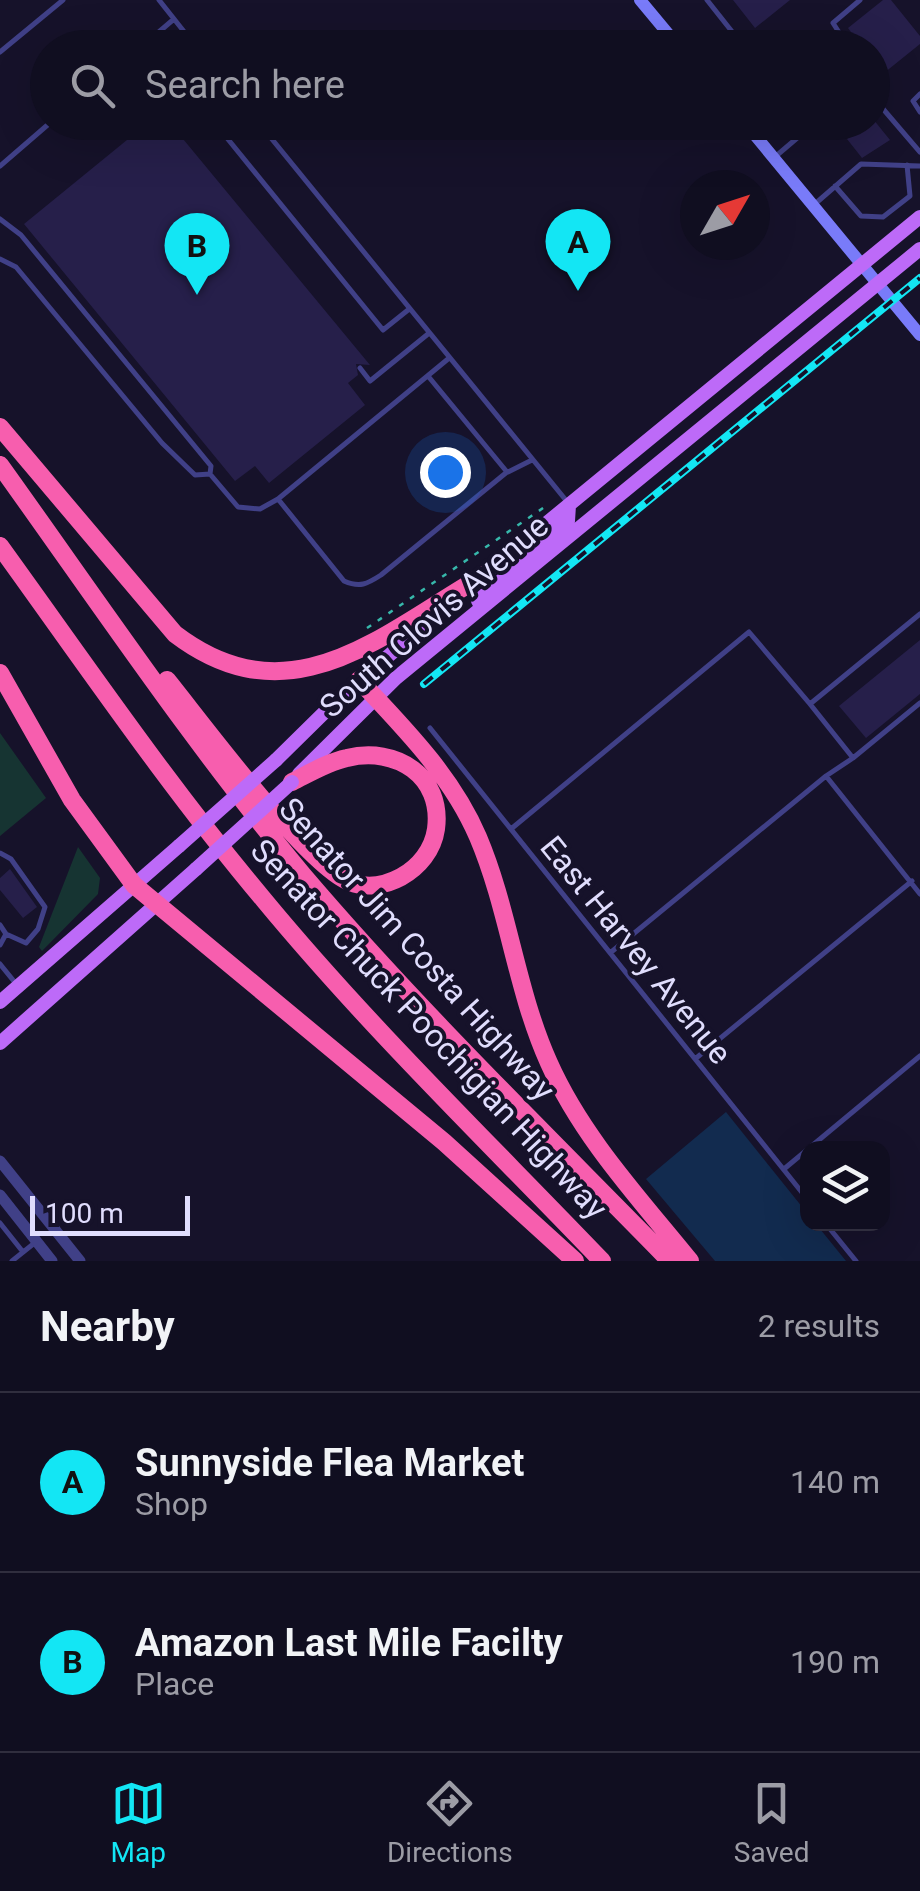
<!DOCTYPE html>
<html lang="en">
<head>
<meta charset="utf-8">
<style>
	:root { --surface:#100e20; --page:#191729; --text:#f1f3f6; --muted:#9c9ca5; --line:#302e3e; --accent:#13e6f4 }
	body { margin:0; font-family:Roboto,sans-serif; background:var(--page); color:var(--text) }
	.controls { position:absolute; right:30px; bottom:30px; display:grid; overflow:hidden; border-radius:20px; box-shadow:0 10px 40px #0002 }
	.controls button { width:90px; height:90px; display:grid; place-items:center; padding:0; border:0; border-bottom:2px solid var(--line); background:var(--surface); color:var(--text); font:50px sans-serif }
	.compass { position:absolute; left:680px; top:170px; width:90px; height:90px; border-radius:50%; background:var(--surface); box-shadow:0 10px 40px #0002; rotate:51deg }
	.scale { position:absolute; left:30px; bottom:25px; width:160px; box-sizing:border-box; padding-left:10px; border:5px solid #e0ddfd; border-top:0; font-size:28px; line-height:35px; white-space:nowrap; color:#e0ddfd; -webkit-text-stroke:8px #16122a; paint-order:stroke }
	.you { position:absolute; left:445px; top:472px; width:35px; height:35px; margin:-25px; border:8px solid #fff; border-radius:50%; background:#1a73e8; box-shadow:0 0 0 15px #1a73e833 }
	.badge { display:grid; place-items:center; width:65px; height:65px; border-radius:50%; background:var(--accent); color:#111; font-size:32px; font-weight:700 }
	.pin { position:absolute; translate:-50% -82px; filter:drop-shadow(0 2px 5px #0008) }
	.pin::after { content:''; position:absolute; top:52px; width:35px; height:30px; background:inherit; clip-path:polygon(0 0,100% 0,50% 100%) }
	.list { margin:0; padding:0; list-style:none }
	h2 { display:flex; justify-content:space-between; align-items:center; height:130px; margin:0; padding:0 40px; font-size:42px }
	h2 small { font-size:32px; font-weight:400; color:var(--muted) }
	.list li { display:grid; grid-template-columns:65px 1fr auto; gap:30px; align-items:center; box-sizing:border-box; height:180px; padding:0 40px; border-top:2px solid var(--line) }
	.list b { display:block; font-size:38px; white-space:nowrap }
	.list p { margin:0; font-size:32px; white-space:nowrap; color:var(--muted) }
	.list em { font-size:32px; font-style:normal; color:var(--muted) }
	.icon { flex:none; width:55px; height:55px; fill:none; stroke:currentColor; stroke-width:2; stroke-linecap:round; stroke-linejoin:round }
	.map { position:relative; flex:none; width:920px; height:1261px; overflow:hidden }
	.search { position:absolute; background:var(--surface); box-shadow:0 10px 40px #0002; left:30px; right:30px; top:30px; height:110px; display:flex; align-items:center; gap:25px; box-sizing:border-box; padding:0 35px; border-radius:55px; color:var(--muted); font-size:38px }
	.sheet { height:490px; background:var(--surface) }
	nav { display:flex; justify-content:space-around; align-items:center; box-sizing:border-box; height:140px; border-top:2px solid var(--line); background:var(--surface); font-size:28px; color:var(--muted) }
	nav a { display:grid; justify-items:center; gap:5px }
	nav .on { color:var(--accent) }
	.map>svg:first-child { display:block }
</style>
</head>
<body>
<div class="map">
<svg width="920" height="1261" viewBox="0 0 920 1261">
	<rect width="100%" height="100%" fill="#16122a"/>
	<!-- green -->
	<path fill="#163432" d="M 0,733 L 46,798 L 0,836 Z
		M 78,847 L 100,878 L 98,894 L 42,951 L 39,947 Z"/>
	<!-- water -->
	<path fill="#122b4f" d="M 726,1112 L 807,1213 L 808,1224 L 816,1224 L 846,1261 L 715,1261 L 646,1179 Z"/>
	<!-- building -->
	<path fill="#261f4a" d="M 733,0 L 790,0 L 755,28 Z
		M 883,0 L 891,0 L 920,36 L 920,44 L 884,73 L 872,59 L 872,48 L 863,48 L 848,28 Z
		M 873,119 L 890,140 L 862,158 L 847,139 Z
		M 149,122 L 169,122 L 370,365 L 356,364 L 358,375 L 348,383 L 365,405 L 269,483 L 255,466 L 235,481 L 24,224 Z
		M 920,640 L 920,694 L 866,738 L 839,706 Z
		M 10,869 L 37,907 L 23,918 L 0,890 L 0,878 Z"/>
	<g fill="none" stroke-linecap="round" stroke-linejoin="round">
		<!-- path -->
		<path stroke="#37b8ab" stroke-width="2.5" stroke-dasharray="5 8" stroke-linecap="butt" d="M 367,628 L 549,504"/>
		<!-- service -->
		<path stroke="#404087" stroke-width="5" d="M 159,0 L 197,48
			M 707,0 L 745,48
			M 140,48 L 174,19
			M 784,48 L 790,43
			M 849,48 L 833,23 L 860,0
			M 0,52 L 63,0
			M 920,94 L 913,101 L 920,112
			M 872,96 L 920,152
			M 214,122 L 383,330 L 408,310
			M 258,122 L 569,504
			M 776,156 L 816,122
			M 0,166 L 51,122
			M 835,186 L 861,216 L 883,217 L 910,196 L 907,165
			M 816,203 L 861,164 L 920,166
			M 0,219 L 21,235 L 211,466 L 210,474 L 195,475 L 162,443 L 16,267 L 0,259
			M 360,368 L 370,381 L 428,334
			M 428,376 L 507,472 L 381,575 C 367,584 360,588 344,581 L 278,499 L 448,359
			M 508,472 L 532,460
			M 210,474 L 238,507 L 260,509 L 278,499
			M 920,614 L 810,704 L 853,758 L 920,703
			M 430,728 L 808,1200
			M 853,758 L 826,776 L 920,894
			M 511,829 L 749,632 L 810,704
			M 0,853 L 11,859 L 45,907 L 38,929 L 26,943 L 6,934
			M 0,925 L 6,934 L 0,945
			M 610,953 L 826,776
			M 0,964 L 17,985
			M 695,1059 L 912,881
			M 784,1169 L 920,1056
			M 0,1223 L 23,1252
			M 826,1224 L 856,1261
			M 12,1261 L 37,1241"/>
		<!-- tertiary -->
		<path stroke="#404087" stroke-width="11" d="M 0,1161 L 80,1261
			M 0,1195 L 52,1261"/>
		<!-- secondary -->
		<path stroke="#797bf9" stroke-width="12" d="M 640,0 L 680,48
			M 744,122 L 920,335"/>
		<!-- primary -->
		<path stroke="#bd6af8" stroke-width="14" d="M 476,581 L 920,217
			M 478,601 L 568,521 L 569,505
			M 276,760 L 338,699 L 448,605
			M 299,774 L 396,678 L 920,249
			M 0,1002 L 179,846
			M 0,1043 L 196,869"/>
		<!-- motorway -->
		<path stroke="#f75eae" stroke-width="18" d="M 0,427 L 175,634 C 291,722 382,634 484,575
			M 0,465 C 99,603 194,745 303,875 C 418,1010 546,1134 670,1261
			M 0,546 C 86,665 169,787 264,900 C 369,1027 488,1142 602,1261
			M 0,673 L 72,800 L 134,885 L 444,1142 L 575,1261
			M 167,680 C 201,722 308,867 350,882 C 367,889 386,885 401,877 C 419,867 433,850 436,829 C 443,776 396,746 347,758 C 328,762 310,773 292,782
			M 359,680 C 404,728 452,776 478,837 C 509,910 516,990 549,1063 C 582,1137 639,1198 690,1261"/>
		<defs>
			<path id="rail" d="M 424,684 L 920,278"/>
		</defs>
		<!-- rail casing -->
		<use href="#rail" stroke="#13e6f4" stroke-width="8"/>
		<!-- rail -->
		<use href="#rail" stroke="#16122a" stroke-width="4" stroke-dasharray="11" stroke-linecap="butt"/>
		<!-- primary-bridge -->
		<path stroke="#bd6af8" stroke-width="14" d="M 179,846 L 276,760
			M 196,869 L 292,782"/>
	</g>
	<g text-anchor="middle" dominant-baseline="central" stroke-width="8" stroke-linejoin="round" paint-order="stroke">
		<!-- street labels -->
		<g font-size="32" fill="#e0ddfd" stroke="#16122a">
			<text transform="translate(434 616) rotate(-41)">South Clovis Avenue</text>
			<text transform="translate(417 949) rotate(48)">Senator Jim Costa Highway</text>
			<text transform="translate(636 950) rotate(51)">East Harvey Avenue</text>
			<text transform="translate(429 1029) rotate(47)">Senator Chuck Poochigian Highway</text>
		</g>
	</g>
</svg>
<div class="controls">
<button><svg class="icon" aria-label="layers" viewBox="0 0 24 24"><path d="M12 4l9 5-9 5-9-5zM3 14l9 5 9-5"/></svg></button>
</div>
<svg class="compass" viewBox="-18 -18 36 36"><path d="M0-13l5 13h-10z" fill="#e53935"/><path d="M0 13l5-13h-10z" fill="#9c9ca5"/></svg>
<div class="scale">100 m</div>
<div class="you"></div>
<div class="pin badge" style="left:578px;top:291px">A</div>
<div class="pin badge" style="left:197px;top:295px">B</div>
<div class="search"><svg class="icon" aria-label="search" viewBox="0 0 24 24"><circle cx="10" cy="10" r="6"/><path d="M15 15l6 6"/></svg>Search here</div>
</div>
<section class="sheet">
<h2>Nearby<small>2 results</small></h2>
<ul class="list">
<li><span class="badge">A</span><div><b>Sunnyside Flea Market</b><p>Shop</p></div><em>140 m</em></li>
<li><span class="badge">B</span><div><b>Amazon Last Mile Facilty</b><p>Place</p></div><em>190 m</em></li>
</ul>
</section>
<nav>
<a class="on"><svg class="icon" aria-label="map" viewBox="0 0 24 24"><path d="M3 6l6-2 6 2 6-2v14l-6 2-6-2-6 2zM9 4v14M15 6v14"/></svg>Map</a>
<a><svg class="icon" aria-label="directions" viewBox="0 0 24 24"><path d="M12 3l9 9-9 9-9-9zM9 14v-3h6M13 9l2 2-2 2"/></svg>Directions</a>
<a><svg class="icon" aria-label="saved" viewBox="0 0 24 24"><path d="M7 4h10v16l-5-4-5 4z"/></svg>Saved</a>
</nav>
</body>
</html>
